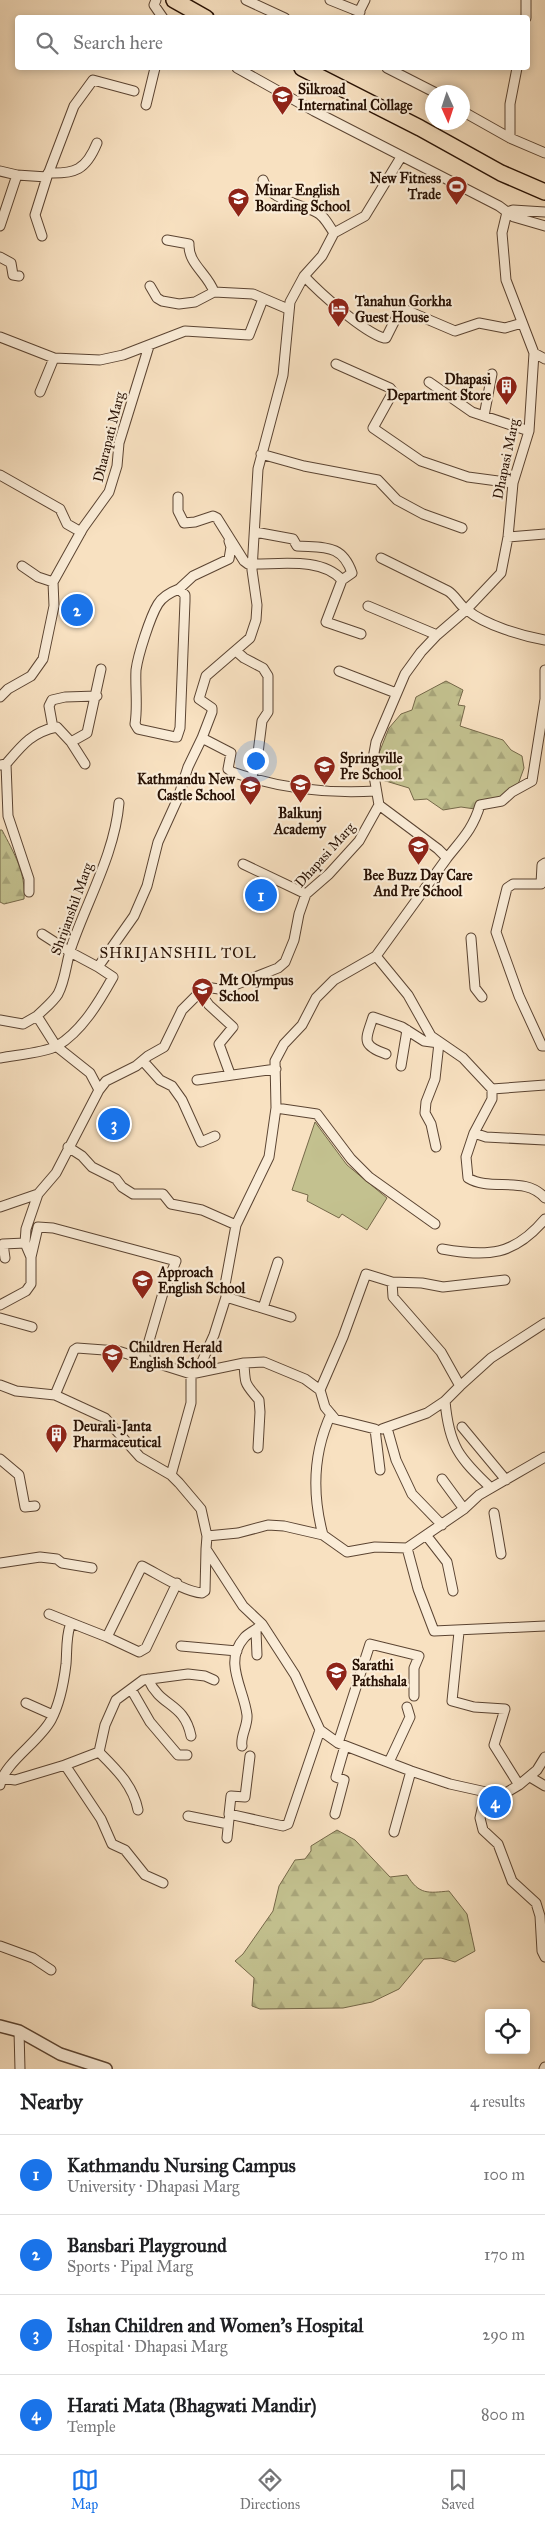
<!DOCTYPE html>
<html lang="en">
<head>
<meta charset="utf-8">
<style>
	:root { --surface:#fff; --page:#f2f2f2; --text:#202124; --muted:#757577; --line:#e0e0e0; --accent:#1a73e8 }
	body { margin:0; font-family:"IM FELL Great Primer",serif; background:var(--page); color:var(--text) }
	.controls { position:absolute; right:15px; bottom:15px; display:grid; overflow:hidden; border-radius:5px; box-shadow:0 2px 8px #0003 }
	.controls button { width:45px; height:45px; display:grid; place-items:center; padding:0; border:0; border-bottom:1px solid var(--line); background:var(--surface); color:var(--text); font:25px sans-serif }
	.compass { position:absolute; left:425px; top:85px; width:45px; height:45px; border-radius:50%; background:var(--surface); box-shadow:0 2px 8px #0003; rotate:177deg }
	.you { position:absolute; left:255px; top:760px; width:18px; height:18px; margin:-12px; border:4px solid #fff; border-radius:50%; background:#1a73e8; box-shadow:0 0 0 8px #1a73e833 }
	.badge { display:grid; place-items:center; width:32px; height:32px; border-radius:50%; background:var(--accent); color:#fff; font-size:16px; font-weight:700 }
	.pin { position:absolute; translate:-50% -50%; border:2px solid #fff; box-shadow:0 1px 5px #0006 }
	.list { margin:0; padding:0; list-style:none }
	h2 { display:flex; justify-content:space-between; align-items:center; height:65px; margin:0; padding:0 20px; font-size:21px }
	h2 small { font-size:16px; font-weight:400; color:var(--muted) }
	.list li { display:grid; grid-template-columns:32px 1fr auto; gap:15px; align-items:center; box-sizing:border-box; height:80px; padding:0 20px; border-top:1px solid var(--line) }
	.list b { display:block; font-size:19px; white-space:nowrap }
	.list p { margin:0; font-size:16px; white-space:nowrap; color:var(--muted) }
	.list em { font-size:16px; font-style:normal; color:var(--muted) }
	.icon { flex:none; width:28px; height:28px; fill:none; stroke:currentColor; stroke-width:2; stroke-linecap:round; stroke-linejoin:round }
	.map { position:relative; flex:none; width:545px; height:2069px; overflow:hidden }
	.search { position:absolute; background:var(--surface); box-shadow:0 2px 8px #0003; left:15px; right:15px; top:15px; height:55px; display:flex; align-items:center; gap:12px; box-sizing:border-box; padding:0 18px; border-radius:5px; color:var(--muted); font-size:19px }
	.sheet { height:385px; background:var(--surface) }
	nav { display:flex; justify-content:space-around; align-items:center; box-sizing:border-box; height:70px; border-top:1px solid var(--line); background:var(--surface); font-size:14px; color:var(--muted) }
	nav a { display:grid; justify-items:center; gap:2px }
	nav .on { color:var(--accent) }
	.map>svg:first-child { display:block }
</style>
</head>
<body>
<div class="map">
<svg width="545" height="2069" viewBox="0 0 545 2069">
	<defs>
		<pattern id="forest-firs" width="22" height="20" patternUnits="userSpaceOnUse" patternTransform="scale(1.25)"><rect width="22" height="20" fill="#c3c18f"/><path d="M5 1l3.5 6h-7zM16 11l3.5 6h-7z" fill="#a8a57a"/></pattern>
	</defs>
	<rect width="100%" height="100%" fill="#f8e1c1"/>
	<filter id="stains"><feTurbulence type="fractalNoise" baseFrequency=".004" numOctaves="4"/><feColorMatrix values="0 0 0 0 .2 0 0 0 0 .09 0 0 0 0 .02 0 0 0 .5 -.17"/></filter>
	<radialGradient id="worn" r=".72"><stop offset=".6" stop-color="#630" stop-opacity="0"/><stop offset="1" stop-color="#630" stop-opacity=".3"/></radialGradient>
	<!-- forest -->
	<path fill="url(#forest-firs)" stroke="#756849" d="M 446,681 L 463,690 L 458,705 L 465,706 L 460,726 L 503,740 L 511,750 L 522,756 L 524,768 L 516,790 L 491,807 L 482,810 L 461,807 L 443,810 L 427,799 L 414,800 L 409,788 L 379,779 L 377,758 L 389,728 L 401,714 L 412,710 L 416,697 Z
		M 0,830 L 2,830 C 14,853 26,873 24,899 L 4,904 L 0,902 Z
		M 337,1830 L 355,1840 L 390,1877 L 407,1875 C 419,1895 428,1893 449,1891 L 467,1914 L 475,1951 L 455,1962 L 441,1958 L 424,1959 L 399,1989 L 372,2002 L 343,2008 L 260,2009 L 252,2006 L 254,1978 L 235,1961 L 243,1954 L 273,1911 L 279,1886 L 295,1860 L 305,1859 L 311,1851 L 311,1846 Z"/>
	<!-- park -->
	<path fill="#c3c18f" stroke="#756849" d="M 315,1122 L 347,1165 L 387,1198 L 367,1230 L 342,1214 L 339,1218 L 307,1201 L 308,1195 L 292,1190 Z"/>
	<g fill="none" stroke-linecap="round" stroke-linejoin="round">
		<defs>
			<path id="minor" d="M 156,0 L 154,5 L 163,18
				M 246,0 L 285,18
				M 330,0 L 360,12
				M 526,0 L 526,18
				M 356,18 L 365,0
				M 237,68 L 314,111 L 499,206 L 514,217 L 545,226
				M 387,68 L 434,92
				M 146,105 L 155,68
				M 462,111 L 510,138 L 545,153
				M 510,138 L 510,104 L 517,68
				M 0,171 L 17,175 L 0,226
				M 48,173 C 75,174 86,170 97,143
				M 17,175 L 47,177 L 74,106 L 93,80 L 134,91
				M 263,180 C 268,199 300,204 316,212 C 324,215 329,226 334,233
				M 42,236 L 35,215 L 47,177
				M 167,240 L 189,244 C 188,264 208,274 214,292
				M 0,257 L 11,263 L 13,275 L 19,276
				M 304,276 C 319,292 363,332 384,338 L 386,338 L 401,308 L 455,331 L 479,323 L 505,328 L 522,323
				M 150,286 L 157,298 L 162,301 L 179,304 L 195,302 L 214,292 L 253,294 L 288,309
				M 0,337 L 54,358 L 100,360 L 123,355 L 185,331 L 249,335 L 263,299
				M 534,353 L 545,359
				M 336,364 L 390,388 L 393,392 L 373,428 L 421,461 L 468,477 L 513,483
				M 429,382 L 472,412 L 529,431
				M 40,392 L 54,358
				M 484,416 L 492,374
				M 261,454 L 304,466 L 378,480 L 397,500 L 423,514 L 462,528
				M 0,475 L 60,509 L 67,524 L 81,532
				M 178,497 L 178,511 L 184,523 L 195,522 L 213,516 L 217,518 L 244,561 L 248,564 C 277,565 321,556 342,580 L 326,622 L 361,634
				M 255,532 L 293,539 L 297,546 C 325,548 342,544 352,573 L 342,580
				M 508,537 L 545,534
				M 381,558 L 448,591 C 456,596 459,605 467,610 C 485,625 522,636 545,640
				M 22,566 L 38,577 L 53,582
				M 179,589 L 185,595 L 185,601 L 180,728 L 177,737 L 175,737 L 138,729 L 135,724 C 138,706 135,688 136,670 C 138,655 150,617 158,604 C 163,596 171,592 179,589 Z
				M 179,589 L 193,576 L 229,559 L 231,547 L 229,541
				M 368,606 L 437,635
				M 236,651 L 244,658 L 263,668 L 268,676 L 268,712 L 262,721 L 257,761 L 251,779
				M 545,670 L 545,698
				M 339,671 L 396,693
				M 0,697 L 8,689 L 31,676 L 43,659 L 54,606 L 53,582 L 83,528 L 109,492 L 117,466 L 119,443 L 149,346
				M 53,728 L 49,706 L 52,700 L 65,697 L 97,696
				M 71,742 L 85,764
				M 6,764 L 8,816 L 29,879 L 29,892
				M 0,765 L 6,764 C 22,745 32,732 57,727 L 71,742 L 87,733 L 101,669
				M 376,791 C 328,794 278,788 232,772 L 228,769 L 231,753 L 202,738 L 212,712 L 212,708 L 199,699 L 206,676 L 250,638 L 256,620 L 257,605 L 252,570 L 258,469 L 283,375 L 290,302 L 304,276 L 322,256 L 334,233 L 365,216 L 401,157
				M 379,805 L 438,849 L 447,858 L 376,956 L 408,995 L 431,1036 L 463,1058 L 492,1089 L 492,1099 L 474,1133 L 486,1137 L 545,1140
				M 447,858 C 462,839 473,829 480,805 L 502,801 L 512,792 L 532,781 L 545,699
				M 545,863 L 542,865 L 541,884 L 513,884 L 507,888 L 496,932 L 519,996 L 542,1046 L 545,1046
				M 243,864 L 306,894
				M 42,934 L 70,952 L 98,967
				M 471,938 L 475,988 L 482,997
				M 200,993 L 209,1005 L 233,1027 L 219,1044 L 230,1074
				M 37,1016 C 44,1009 53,1002 58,994 C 66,979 66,961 72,945 C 88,899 115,852 119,803
				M 0,1020 L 23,1024 L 37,1016 L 56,1046 L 90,1073 L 99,1090
				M 386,1054 C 360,1045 366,1039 373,1017 L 402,1027 L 424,1041 L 439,1043 L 435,1079 L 426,1102 L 425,1113 L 431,1124 L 436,1147
				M 0,1058 C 15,1055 44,1053 57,1046 C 82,1031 99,1002 113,977 L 98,967 L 134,916 L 147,886 L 158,842 L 178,798 L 188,767 L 202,738
				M 143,1061 L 160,1080 L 172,1086 L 182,1100 L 201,1142 L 215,1136
				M 401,1066 L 407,1030
				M 197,1080 L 276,1069
				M 492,1089 L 545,1085
				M 276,1108 L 317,1114 L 351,1159 L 369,1177 L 435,1224
				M 474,1133 L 466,1157 L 468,1178 C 491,1192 525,1175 545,1198
				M 68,1147 L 82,1156 L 92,1167 L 116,1179 L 122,1187 L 133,1194 L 163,1194 L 171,1204 L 202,1210 L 236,1225
				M 0,1207 L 38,1194
				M 442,1249 C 488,1257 514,1256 545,1219
				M 31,1257 L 38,1227 L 53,1228 L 176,1261 L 163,1293 L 144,1358
				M 5,1258 L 3,1244 L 25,1243
				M 226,1297 L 291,1317
				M 0,1305 L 26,1291 L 31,1284 L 31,1257 L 25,1243 L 26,1229 L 38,1194 L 56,1173 L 99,1090 L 106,1081 L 136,1066 L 148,1056 L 164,1047 L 182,1010 L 205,987 L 219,989 L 230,987 L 278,968 L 285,962 L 294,940 L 299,914 L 306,894 L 329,874 L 359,841 L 379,805 L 372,764 L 376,742 L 405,674 L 421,652 L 437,635 L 466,610 L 501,573 L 508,537 L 513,483 L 529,431 L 534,353 L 506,280 L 502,233 L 507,212 L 513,210 L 545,212
				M 263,1308 L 278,1262
				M 0,1318 L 32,1327
				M 244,1363 C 245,1386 245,1383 259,1400 L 260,1412 L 258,1448
				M 201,1371 L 201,1364 L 214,1335 L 226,1297 L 225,1285 L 236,1225 L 269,1157 L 276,1108 L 275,1061 L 284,1044 L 302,1025 L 316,998 L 334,980 L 376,956
				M 0,1385 L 16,1391 L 55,1395 L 105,1418 L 140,1457 L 171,1475 L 179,1483 L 201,1509 L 207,1536 L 206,1549 L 243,1606 L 262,1624 L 295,1675 L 320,1730 L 338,1743 L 411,1771 L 450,1784 L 486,1792 L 504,1794 L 519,1785 L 537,1770 L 545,1757
				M 460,1386 L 491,1358 L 545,1323
				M 320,1390 L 343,1337 L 366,1274 L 392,1282
				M 55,1395 L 74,1350 L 77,1348 L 118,1351 L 191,1374
				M 462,1427 L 506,1480
				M 387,1428 L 396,1460 L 412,1494 L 442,1525
				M 382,1429 L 427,1413 L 445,1401
				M 0,1459 L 19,1475 L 25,1507 L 35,1506
				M 171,1475 L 191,1403 L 191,1374 L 244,1363 L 264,1362 L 305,1379 L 320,1390 L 325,1407 L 335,1419 L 375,1429 L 380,1470
				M 442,1479 L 464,1509
				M 491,1488 C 459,1458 449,1446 445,1401 L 460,1386 L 441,1352 L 393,1297 L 392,1282 L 422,1283 L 443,1287 L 505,1280
				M 494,1513 L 501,1554
				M 323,1535 C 312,1494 313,1453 331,1414
				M 426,1535 L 447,1562 L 453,1591
				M 207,1536 L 238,1533 L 268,1525 L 284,1526 L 323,1535 L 347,1552 L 375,1547 L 407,1548 L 464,1509 L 479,1495 L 545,1457
				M 407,1548 L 418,1589 L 434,1631 L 545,1626
				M 0,1563 L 40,1557 L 57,1559 L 62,1563 L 92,1568
				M 177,1583 L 146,1648 L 139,1652 L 107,1637 L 142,1566 C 158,1574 185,1592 202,1593 L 205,1591 L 206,1549
				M 49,1614 L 74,1624
				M 256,1631 L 257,1655
				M 459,1632 L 452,1701 L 474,1707 L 505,1709 L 494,1745 L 519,1785
				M 181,1646 L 237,1651
				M 148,1679 C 161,1708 184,1702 191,1736
				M 131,1689 L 150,1722 L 178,1755 L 187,1755
				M 26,1703 L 53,1715
				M 338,1743 L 370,1644 L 419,1656 L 414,1668 L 414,1696
				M 242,1746 C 240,1736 248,1726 247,1715 C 244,1689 223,1662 244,1638 C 249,1632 257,1630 262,1624
				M 99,1752 C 116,1769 133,1785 138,1810
				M 250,1756 L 245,1797 L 231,1796 L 229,1814 L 283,1826 L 288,1824 L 320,1730
				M 389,1762 L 410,1717 L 407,1707
				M 65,1765 L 99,1752 L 105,1725 L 116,1700 L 143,1680 L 188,1674 L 205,1676 L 214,1680
				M 530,1777 L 545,1786
				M 0,1778 L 15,1780 L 65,1765 L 101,1819 L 112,1844 L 125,1850 L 145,1875 L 163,1883
				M 0,1785 C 4,1763 39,1742 51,1720 C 59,1705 64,1681 66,1664 C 67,1653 66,1637 70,1626 L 74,1624 L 107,1637
				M 486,1792 L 480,1818 L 483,1830 L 498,1844 L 512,1881 L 536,1903 L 540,1916 L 542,1951 L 545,1957
				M 335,1814 L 344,1780 L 336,1777 L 345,1746
				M 188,1816 L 228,1824
				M 394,1832 L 411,1771
				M 227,1838 L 229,1819
				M 0,1946 L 33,1958 L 51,1970
				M 19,2031 L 20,2069
				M 544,2069 L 545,2067"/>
			<path id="tertiary" d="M 0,2026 L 19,2031 L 60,2054 L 106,2069"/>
			<path id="trunk" d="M 174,0 L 206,18
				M 302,68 L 420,128 L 501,173 L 545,192"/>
		</defs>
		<!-- minor casing -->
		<use href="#minor" stroke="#5b4432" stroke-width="11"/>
		<!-- tertiary casing -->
		<use href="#tertiary" stroke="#5b4432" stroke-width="14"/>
		<!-- trunk casing -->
		<use href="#trunk" stroke="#271003" stroke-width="18"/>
		<!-- minor -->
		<use href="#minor" stroke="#faecd7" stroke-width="9"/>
		<!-- tertiary -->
		<use href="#tertiary" stroke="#faecd7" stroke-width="11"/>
		<!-- trunk -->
		<use href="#trunk" stroke="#f8e1c1" stroke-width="15"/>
	</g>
	<!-- icons -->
	<defs>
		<symbol id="university-pin" viewBox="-11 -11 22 30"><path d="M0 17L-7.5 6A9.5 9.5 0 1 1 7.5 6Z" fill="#8f2418" stroke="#faecd7"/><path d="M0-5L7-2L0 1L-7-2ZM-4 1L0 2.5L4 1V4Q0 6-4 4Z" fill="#fff"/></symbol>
		<symbol id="stadium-pin" viewBox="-11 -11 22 30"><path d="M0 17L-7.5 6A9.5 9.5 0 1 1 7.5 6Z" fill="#8f2418" stroke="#faecd7"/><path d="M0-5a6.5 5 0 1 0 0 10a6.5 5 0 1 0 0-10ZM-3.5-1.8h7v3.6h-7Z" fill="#fff"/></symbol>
		<symbol id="school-pin" viewBox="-11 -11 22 30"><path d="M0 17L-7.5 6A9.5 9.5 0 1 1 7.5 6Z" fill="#8f2418" stroke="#faecd7"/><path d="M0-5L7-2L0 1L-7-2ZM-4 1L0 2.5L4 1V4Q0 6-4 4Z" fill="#fff"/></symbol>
		<symbol id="hotel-pin" viewBox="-11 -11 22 30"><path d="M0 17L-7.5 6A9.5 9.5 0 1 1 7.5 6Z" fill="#8f2418" stroke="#faecd7"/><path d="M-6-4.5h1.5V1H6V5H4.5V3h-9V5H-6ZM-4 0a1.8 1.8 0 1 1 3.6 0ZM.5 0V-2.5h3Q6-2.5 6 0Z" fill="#fff"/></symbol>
		<symbol id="building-pin" viewBox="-11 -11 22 30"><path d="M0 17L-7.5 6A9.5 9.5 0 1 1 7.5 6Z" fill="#8f2418" stroke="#faecd7"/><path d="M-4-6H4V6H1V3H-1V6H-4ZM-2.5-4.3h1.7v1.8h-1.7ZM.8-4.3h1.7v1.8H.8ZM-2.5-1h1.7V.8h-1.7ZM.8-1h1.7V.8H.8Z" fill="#fff"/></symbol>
	</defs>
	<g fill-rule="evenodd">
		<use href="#university-pin" x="270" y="84" width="25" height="34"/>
		<use href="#stadium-pin" x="444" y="174" width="25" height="34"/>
		<use href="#school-pin" x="226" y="186" width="25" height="34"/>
		<use href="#hotel-pin" x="326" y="296" width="25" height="34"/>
		<use href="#building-pin" x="494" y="374" width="25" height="34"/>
		<use href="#school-pin" x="312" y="754" width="25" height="34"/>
		<use href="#school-pin" x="288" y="772" width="25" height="34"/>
		<use href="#school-pin" x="238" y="774" width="25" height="34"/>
		<use href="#school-pin" x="406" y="834" width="25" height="34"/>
		<use href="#school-pin" x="190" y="976" width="25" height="34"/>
		<use href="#school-pin" x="130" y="1268" width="25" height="34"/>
		<use href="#school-pin" x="100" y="1342" width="25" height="34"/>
		<use href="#building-pin" x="44" y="1422" width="25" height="34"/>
		<use href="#school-pin" x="324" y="1660" width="25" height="34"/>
	</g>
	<g text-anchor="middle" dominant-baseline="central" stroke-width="4.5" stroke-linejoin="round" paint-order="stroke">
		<!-- poi labels -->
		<g font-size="14" font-weight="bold" fill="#271003" stroke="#faecd7" text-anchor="start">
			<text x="298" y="89">Silkroad<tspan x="298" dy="16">Internatinal Collage</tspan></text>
			<text x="441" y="178" text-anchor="end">New Fitness<tspan x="441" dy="16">Trade</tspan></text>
			<text x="255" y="190">Minar English<tspan x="255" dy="16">Boarding School</tspan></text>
			<text x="355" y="301">Tanahun Gorkha<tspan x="355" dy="16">Guest House</tspan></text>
			<text x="491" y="379" text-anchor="end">Dhapasi<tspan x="491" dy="16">Department Store</tspan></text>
			<text x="340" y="758">Springville<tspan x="340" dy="16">Pre School</tspan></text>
			<text x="235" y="779" text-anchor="end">Kathmandu New<tspan x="235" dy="16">Castle School</tspan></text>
			<text x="300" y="813" text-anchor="middle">Balkunj<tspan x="300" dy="16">Academy</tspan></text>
			<text x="418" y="875" text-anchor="middle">Bee Buzz Day Care<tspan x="418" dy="16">And Pre School</tspan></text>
			<text x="219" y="980">Mt Olympus<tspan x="219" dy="16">School</tspan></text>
			<text x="158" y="1272">Approach<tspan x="158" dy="16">English School</tspan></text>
			<text x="129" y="1347">Children Herald<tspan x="129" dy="16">English School</tspan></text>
			<text x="73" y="1426">Deurali-Janta<tspan x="73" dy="16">Pharmaceutical</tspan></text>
			<text x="352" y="1665">Sarathi<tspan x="352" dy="16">Pathshala</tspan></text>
		</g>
		<!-- street labels -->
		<g font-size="14" fill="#271003" stroke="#faecd7">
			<text transform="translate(109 437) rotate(-76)">Dharapati Marg</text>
			<text transform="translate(506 459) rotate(-78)">Dhapasi Marg</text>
			<text transform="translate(325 855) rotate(-48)">Dhapasi Marg</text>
			<text transform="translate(72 909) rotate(-70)">Shrijanshil Marg</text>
		</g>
		<!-- neighbourhood labels -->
		<g font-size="15" letter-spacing="1" fill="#271003" stroke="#faecd7">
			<text x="178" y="953">SHRIJANSHIL TOL</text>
		</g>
	</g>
	<rect width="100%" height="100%" filter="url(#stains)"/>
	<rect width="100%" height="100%" fill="url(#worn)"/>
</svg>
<div class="controls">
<button><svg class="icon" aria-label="locate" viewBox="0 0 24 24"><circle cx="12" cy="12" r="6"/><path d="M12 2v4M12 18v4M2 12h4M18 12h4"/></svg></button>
</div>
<svg class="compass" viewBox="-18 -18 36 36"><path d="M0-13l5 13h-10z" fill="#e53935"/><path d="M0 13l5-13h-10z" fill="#757577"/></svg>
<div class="you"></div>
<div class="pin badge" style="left:261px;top:895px">1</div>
<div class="pin badge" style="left:77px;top:610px">2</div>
<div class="pin badge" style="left:114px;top:1124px">3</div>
<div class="pin badge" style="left:495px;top:1802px">4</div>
<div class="search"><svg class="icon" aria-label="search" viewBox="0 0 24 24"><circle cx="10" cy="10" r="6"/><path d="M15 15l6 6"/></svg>Search here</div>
</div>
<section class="sheet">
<h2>Nearby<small>4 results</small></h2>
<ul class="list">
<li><span class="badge">1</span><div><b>Kathmandu Nursing Campus</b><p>University · Dhapasi Marg</p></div><em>100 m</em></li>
<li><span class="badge">2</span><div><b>Bansbari Playground</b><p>Sports · Pipal Marg</p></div><em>170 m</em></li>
<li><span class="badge">3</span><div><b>Ishan Children and Women's Hospital</b><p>Hospital · Dhapasi Marg</p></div><em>290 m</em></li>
<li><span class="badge">4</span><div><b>Harati Mata (Bhagwati Mandir)</b><p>Temple</p></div><em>800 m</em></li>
</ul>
</section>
<nav>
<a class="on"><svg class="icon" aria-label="map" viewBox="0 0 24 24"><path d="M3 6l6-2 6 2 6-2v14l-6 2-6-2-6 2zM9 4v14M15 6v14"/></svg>Map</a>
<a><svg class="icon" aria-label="directions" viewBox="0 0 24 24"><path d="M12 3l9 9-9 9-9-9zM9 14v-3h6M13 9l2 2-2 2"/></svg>Directions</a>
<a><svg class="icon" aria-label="saved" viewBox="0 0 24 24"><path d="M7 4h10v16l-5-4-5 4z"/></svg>Saved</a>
</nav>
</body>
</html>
